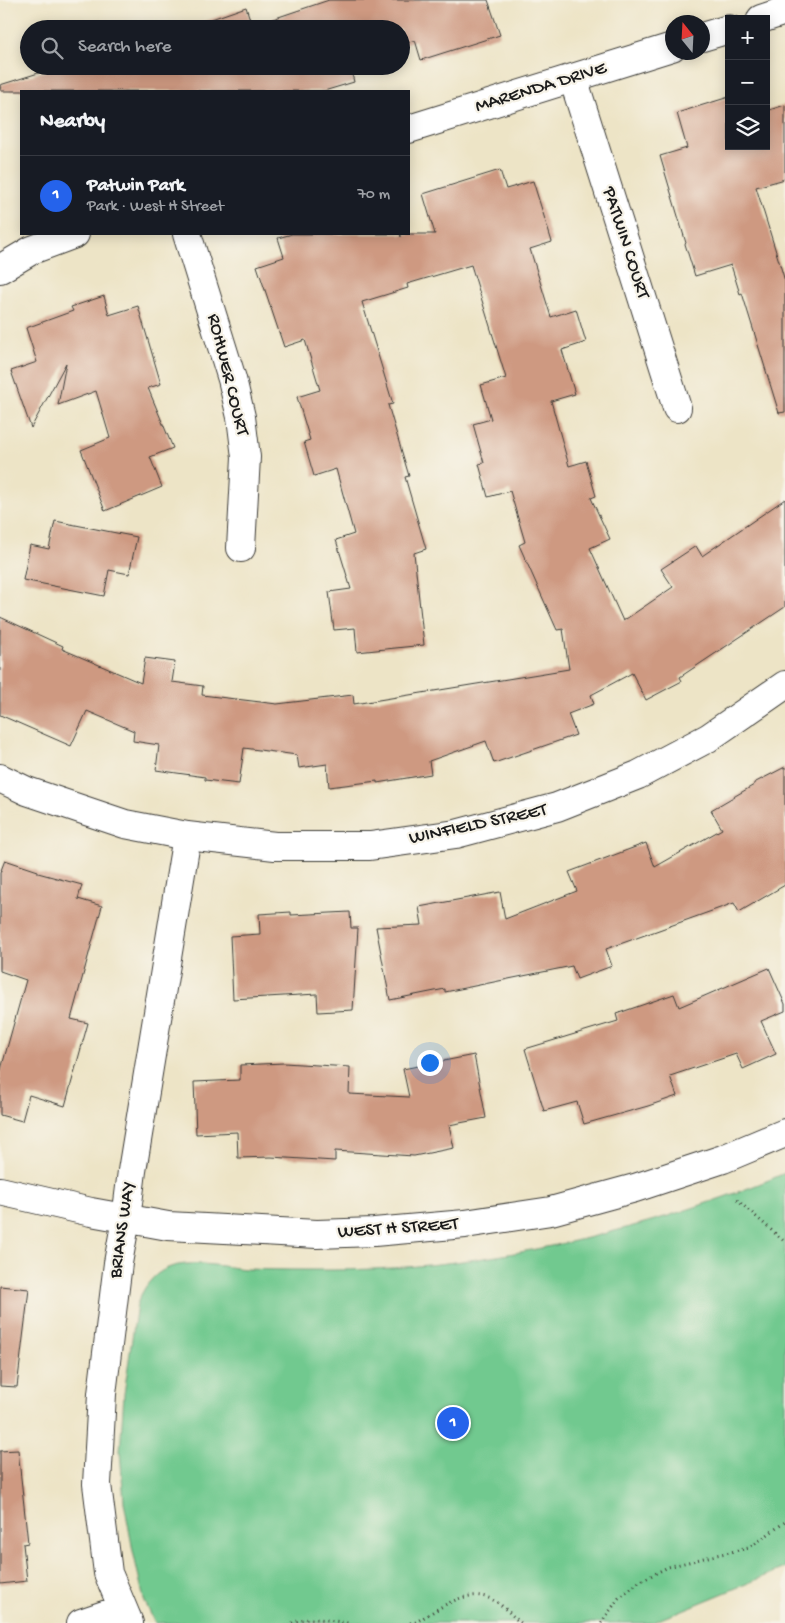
<!DOCTYPE html>
<html lang="en">
<head>
<meta charset="utf-8">
<style>
	:root { --surface:#171b24; --page:#242831; --text:#f1f3f6; --muted:#9ea1a6; --line:#363941; --accent:#2563eb }
	body { margin:0; font-family:"Gochi Hand",sans-serif; background:var(--page); color:var(--text) }
	.controls { position:absolute; right:15px; top:15px; display:grid; overflow:hidden; border-radius:0px; box-shadow:0 2px 12px #0003 }
	.controls button { width:45px; height:45px; display:grid; place-items:center; padding:0; border:0; border-bottom:1px solid var(--line); background:var(--surface); color:var(--text); font:25px sans-serif }
	.compass { position:absolute; left:665px; top:15px; width:45px; height:45px; border-radius:50%; background:var(--surface); box-shadow:0 2px 12px #0003; rotate:342deg }
	.you { position:absolute; left:429px; top:1062px; width:18px; height:18px; margin:-12px; border:4px solid #fff; border-radius:50%; background:#1a73e8; box-shadow:0 0 0 8px #1a73e833 }
	.badge { display:grid; place-items:center; width:32px; height:32px; border-radius:50%; background:var(--accent); color:#fff; font-size:16px; font-weight:700 }
	.pin { position:absolute; translate:-50% -50%; border:2px solid #fff; box-shadow:0 1px 5px #0006 }
	.list { margin:0; padding:0; list-style:none }
	h2 { display:flex; justify-content:space-between; align-items:center; height:65px; margin:0; padding:0 20px; font-size:21px }
	h2 small { font-size:16px; font-weight:400; color:var(--muted) }
	.list li { display:grid; grid-template-columns:32px 1fr auto; gap:15px; align-items:center; box-sizing:border-box; height:80px; padding:0 20px; border-top:1px solid var(--line) }
	.list b { display:block; font-size:19px; white-space:nowrap }
	.list p { margin:0; font-size:16px; white-space:nowrap; color:var(--muted) }
	.list em { font-size:16px; font-style:normal; color:var(--muted) }
	.icon { flex:none; width:28px; height:28px; fill:none; stroke:currentColor; stroke-width:2; stroke-linecap:round; stroke-linejoin:round }
	.map { position:relative; flex:none; width:785px; height:1623px; overflow:hidden }
	.search { position:absolute; background:var(--surface); box-shadow:0 2px 12px #0003; left:20px; top:20px; width:390px; height:55px; display:flex; align-items:center; gap:12px; box-sizing:border-box; padding:0 18px; border-radius:28px; color:var(--muted); font-size:19px }
	.panel { position:absolute; background:var(--surface); box-shadow:0 2px 12px #0003; left:20px; top:90px; width:390px; height:145px; border-radius:0px }
	.map>svg:first-child { display:block }
</style>
</head>
<body>
<div class="map">
<svg width="785" height="1623" viewBox="0 0 785 1623">
	<rect width="100%" height="100%" fill="#f7f3e8"/>
	<filter id="ink" filterUnits="userSpaceOnUse"><feTurbulence type="fractalNoise" baseFrequency=".02" numOctaves="2"/><feDisplacementMap in="SourceGraphic" scale="10" xChannelSelector="R" yChannelSelector="G"/><feConvolveMatrix kernelMatrix="1 2 1 2 8 2 1 2 1" color-interpolation-filters="sRGB"/></filter>
	<filter id="wash" filterUnits="userSpaceOnUse"><feTurbulence type="fractalNoise" baseFrequency=".0096" numOctaves="4" result="noise"/><feDisplacementMap in="SourceGraphic" scale="20" xChannelSelector="R" yChannelSelector="G"/><feGaussianBlur stdDeviation="1.12" result="paint"/><feColorMatrix in="noise" values="0 0 0 0 0 0 0 0 0 0 0 0 0 0 0 0 0 1.4 0 .05"/><feComposite in="paint" operator="in"/></filter>
	<g filter="url(#wash)">
		<rect width="100%" height="100%" fill="#ede4c6"/>
		<!-- green -->
		<path fill="#71c98f" stroke="#467256" d="M 785,1173 L 785,1568 L 651,1623 L 155,1623 L 144,1600 L 133,1551 L 124,1502 L 120,1451 L 124,1394 L 137,1304 C 143,1289 152,1274 168,1268 C 189,1259 224,1267 246,1269 C 274,1270 302,1270 330,1270 C 444,1270 559,1249 668,1216 C 707,1203 747,1190 785,1173 Z"/>
		<g id="blocks">
			<!-- building -->
			<path fill="#ce9981" d="M 329,0 L 488,0 L 500,35 L 421,60 L 415,40 L 401,45 L 401,29 L 183,29 L 246,7 L 252,26 Z
				M 61,66 L 350,66 L 354,82 L 324,91 L 1,91 L 0,85 Z
				M 729,97 L 729,146 L 766,146 L 766,111 L 785,105 L 785,179 L 756,187 L 785,281 L 785,412 L 779,413 L 742,293 L 740,294 L 731,265 L 695,276 L 685,244 L 686,243 L 660,156 L 687,148 L 677,113 Z
				M 500,170 L 506,189 L 533,181 L 552,242 L 530,249 L 551,317 L 576,309 L 586,342 L 562,350 L 575,394 L 551,401 L 569,466 L 586,461 L 596,496 L 591,498 L 610,539 L 590,548 L 623,621 L 673,587 L 661,569 L 696,546 L 702,556 L 785,499 L 785,607 L 680,677 L 682,681 L 646,700 L 632,673 L 591,695 L 594,704 L 568,714 L 576,735 L 494,763 L 486,741 L 429,761 L 431,774 L 377,783 L 377,781 L 329,787 L 327,764 L 299,768 L 297,755 L 244,748 L 239,784 L 205,780 L 205,777 L 156,770 L 159,745 L 133,741 L 134,731 L 87,711 L 71,746 L 0,715 L 0,617 L 63,646 L 62,649 L 141,683 L 145,658 L 175,662 L 172,682 L 203,686 L 202,695 L 277,704 L 353,695 L 354,704 L 569,669 L 563,629 L 557,630 L 519,545 L 525,542 L 510,491 L 488,497 L 479,464 L 484,463 L 473,424 L 491,419 L 481,385 L 506,378 L 471,265 L 407,284 L 408,288 L 362,302 L 393,404 L 388,405 L 409,476 L 405,477 L 426,549 L 414,553 L 424,645 L 357,652 L 355,628 L 334,630 L 329,592 L 351,589 L 336,540 L 354,534 L 336,469 L 314,476 L 304,442 L 310,440 L 297,397 L 320,390 L 305,340 L 284,347 L 257,266 L 284,257 L 278,238 L 292,234 L 400,234 L 401,237 L 401,234 L 435,234 L 423,194 Z
				M 104,296 L 109,315 L 138,306 L 161,384 L 148,388 L 173,448 L 150,457 L 162,487 L 105,511 L 81,450 L 110,438 L 96,391 L 58,405 L 66,363 L 31,428 L 11,371 L 37,362 L 26,328 L 73,311 L 71,307 Z
				M 55,521 L 137,537 L 129,574 L 109,570 L 104,596 L 23,580 L 30,545 L 49,549 Z
				M 785,767 L 785,885 L 739,912 L 734,903 L 606,949 L 612,966 L 577,979 L 572,966 L 445,992 L 445,989 L 390,1000 L 376,927 L 422,925 L 419,907 L 500,892 L 505,919 L 577,891 L 569,872 L 646,843 L 655,867 L 722,829 L 711,810 L 754,785 L 754,783 Z
				M 5,860 L 38,871 L 38,873 L 82,885 L 78,899 L 102,906 L 71,1019 L 88,1023 L 65,1106 L 29,1095 L 22,1121 L 0,1115 L 0,1073 L 26,980 L 0,971 L 0,873 Z
				M 291,912 L 291,915 L 350,912 L 351,928 L 358,928 L 353,1010 L 318,1012 L 317,994 L 233,999 L 230,936 L 260,934 L 259,914 Z
				M 769,968 L 785,1004 L 785,1011 L 761,1021 L 776,1054 L 743,1069 L 736,1054 L 670,1076 L 677,1096 L 648,1106 L 584,1124 L 577,1102 L 544,1111 L 525,1049 L 618,1021 L 616,1014 L 674,994 L 679,1007 Z
				M 474,1055 L 486,1118 L 449,1125 L 454,1148 L 414,1156 L 335,1151 L 335,1161 L 271,1157 L 238,1158 L 237,1132 L 196,1134 L 194,1082 L 240,1080 L 240,1065 L 284,1063 L 350,1067 L 349,1094 L 409,1097 L 403,1069 Z
				M 0,1286 L 29,1289 L 17,1387 L 0,1386 Z
				M 18,1450 L 28,1543 L 23,1544 L 27,1581 L 0,1584 L 0,1451 Z"/>
		</g>
	</g>
	<g filter="url(#ink)">
		<use href="#blocks" fill-opacity="0" stroke="#3b3a36" stroke-width="1"/>
		<g fill="none" stroke-linecap="round" stroke-linejoin="round">
			<defs>
				<path id="minor" d="M 761,19 L 785,11
					M 702,37 L 729,29
					M 573,78 L 677,408
					M 409,129 L 672,47
					M 187,234 L 232,379 L 241,417 L 246,457 L 241,548
					M 0,269 L 32,250 L 75,234
					M 0,778 L 27,791 L 125,824 L 187,836 L 275,846 L 370,846 L 456,834 L 557,807 L 638,775 L 708,738 L 785,685
					M 0,1191 L 91,1212 L 168,1226 L 317,1234 L 374,1232 L 465,1224 L 551,1211 L 635,1188 L 723,1159 L 785,1133
					M 81,1623 L 122,1609
					M 129,1623 L 108,1573 L 97,1484 L 102,1394 L 118,1263 L 126,1219 L 132,1171 L 187,836"/>
			</defs>
			<!-- minor casing -->
			<use href="#minor" stroke="#3b3a36" stroke-width="30"/>
			<!-- path -->
			<path stroke="#3b3a36" stroke-width="3" stroke-dasharray="1 4" stroke-linecap="butt" d="M 737,1200 L 785,1242
				M 292,1623 C 309,1615 331,1621 349,1623
				M 410,1623 L 416,1622 C 439,1609 467,1586 493,1600 C 503,1605 512,1616 521,1623
				M 601,1623 L 619,1598 L 639,1582 L 668,1567 L 716,1555 L 749,1548 L 785,1522"/>
			<!-- minor -->
			<use href="#minor" stroke="#fff" stroke-width="28"/>
		</g>
	</g>
	<g text-anchor="middle" dominant-baseline="central" stroke-width="4.5" stroke-linejoin="round" paint-order="stroke">
		<!-- street labels -->
		<g font-size="19" fill="#1c1c1c" stroke="#f7f3e8">
			<text transform="translate(541 88) rotate(-17)">MARENDA DRIVE</text>
			<text transform="translate(625 243) rotate(72)">PATWIN COURT</text>
			<text transform="translate(227 375) rotate(76)">ROHWER COURT</text>
			<text transform="translate(478 825) rotate(-12)">WINFIELD STREET</text>
			<text transform="translate(398 1229) rotate(-4)">WEST H STREET</text>
			<text transform="translate(123 1230) rotate(-82)">BRIANS WAY</text>
		</g>
	</g>
</svg>
<div class="controls">
<button>+</button>
<button>−</button>
<button><svg class="icon" aria-label="layers" viewBox="0 0 24 24"><path d="M12 4l9 5-9 5-9-5zM3 14l9 5 9-5"/></svg></button>
</div>
<svg class="compass" viewBox="-18 -18 36 36"><path d="M0-13l5 13h-10z" fill="#e53935"/><path d="M0 13l5-13h-10z" fill="#9ea1a6"/></svg>
<div class="you"></div>
<div class="pin badge" style="left:453px;top:1423px">1</div>
<div class="search"><svg class="icon" aria-label="search" viewBox="0 0 24 24"><circle cx="10" cy="10" r="6"/><path d="M15 15l6 6"/></svg>Search here</div>
<section class="panel">
<h2>Nearby<small></small></h2>
<ul class="list">
<li><span class="badge">1</span><div><b>Patwin Park</b><p>Park · West H Street</p></div><em>70 m</em></li>
</ul>
</section>
</div>
</body>
</html>
